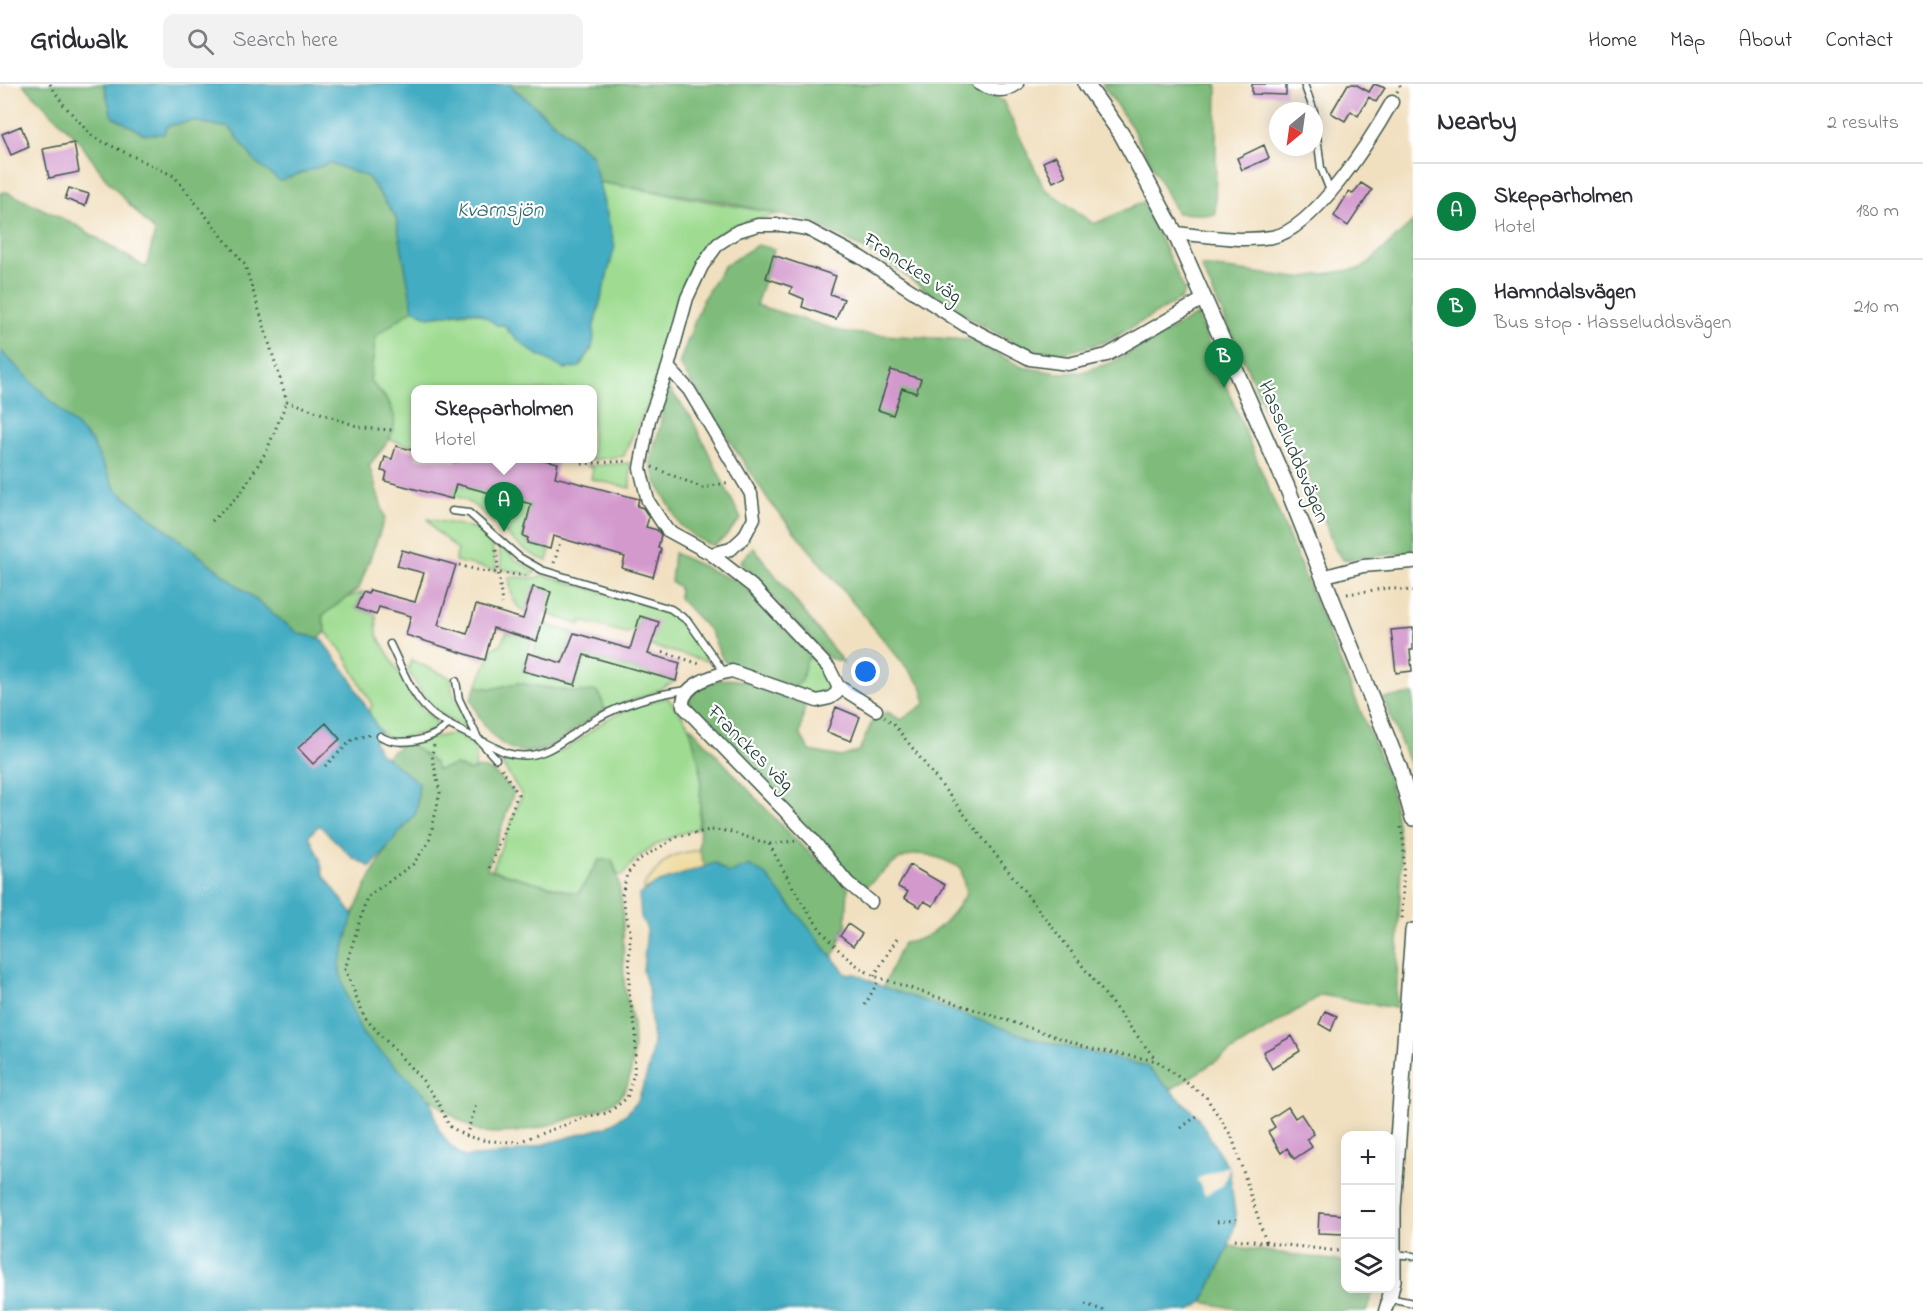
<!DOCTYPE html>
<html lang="en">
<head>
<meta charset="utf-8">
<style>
	:root { --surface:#fff; --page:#f2f2f3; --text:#2b2b33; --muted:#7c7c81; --line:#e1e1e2; --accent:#0b8043 }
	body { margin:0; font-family:"Indie Flower",sans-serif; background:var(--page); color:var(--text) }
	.controls { position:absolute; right:18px; bottom:18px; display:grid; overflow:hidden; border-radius:12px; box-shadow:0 3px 15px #0003 }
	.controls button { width:54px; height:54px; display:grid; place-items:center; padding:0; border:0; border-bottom:2px solid var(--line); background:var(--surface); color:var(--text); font:30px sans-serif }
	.compass { position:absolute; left:1269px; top:18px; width:54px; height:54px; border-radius:50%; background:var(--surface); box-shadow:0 3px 15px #0003; rotate:209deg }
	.you { position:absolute; left:866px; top:588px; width:21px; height:21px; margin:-15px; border:4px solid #fff; border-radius:50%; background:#1a73e8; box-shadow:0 0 0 9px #1a73e833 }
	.badge { display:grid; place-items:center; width:39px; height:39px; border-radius:50%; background:var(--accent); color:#fff; font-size:20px; font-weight:700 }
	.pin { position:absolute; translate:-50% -50px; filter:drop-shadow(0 2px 3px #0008) }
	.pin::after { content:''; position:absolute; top:32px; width:21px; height:18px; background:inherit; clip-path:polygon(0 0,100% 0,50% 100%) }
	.popup { position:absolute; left:411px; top:301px; width:186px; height:78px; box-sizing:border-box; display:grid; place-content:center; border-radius:12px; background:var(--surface); filter:drop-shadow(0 2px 4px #0005); font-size:20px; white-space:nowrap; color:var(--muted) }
	.popup b { font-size:22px; color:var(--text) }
	.popup::after { content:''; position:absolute; left:50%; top:100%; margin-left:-12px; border:12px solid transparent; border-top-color:var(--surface) }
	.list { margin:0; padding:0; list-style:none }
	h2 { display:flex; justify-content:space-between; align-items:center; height:78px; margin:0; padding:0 24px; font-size:26px }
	h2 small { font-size:20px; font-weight:400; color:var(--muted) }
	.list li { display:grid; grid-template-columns:39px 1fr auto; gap:18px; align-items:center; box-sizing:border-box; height:96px; padding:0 24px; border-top:2px solid var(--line) }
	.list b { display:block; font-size:22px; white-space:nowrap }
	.list p { margin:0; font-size:20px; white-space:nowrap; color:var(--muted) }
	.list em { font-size:20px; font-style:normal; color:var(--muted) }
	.icon { flex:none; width:33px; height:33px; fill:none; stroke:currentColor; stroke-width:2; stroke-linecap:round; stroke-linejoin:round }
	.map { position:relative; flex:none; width:1413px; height:1227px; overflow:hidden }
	header { display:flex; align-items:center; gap:36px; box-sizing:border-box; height:84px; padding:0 30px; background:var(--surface); border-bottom:2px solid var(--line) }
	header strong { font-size:28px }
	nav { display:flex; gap:33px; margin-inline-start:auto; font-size:21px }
	.search { width:420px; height:54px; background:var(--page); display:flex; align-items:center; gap:15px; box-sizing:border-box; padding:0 21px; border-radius:12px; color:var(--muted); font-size:22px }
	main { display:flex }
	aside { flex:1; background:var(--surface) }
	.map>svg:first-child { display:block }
</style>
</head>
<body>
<header>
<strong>Gridwalk</strong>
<div class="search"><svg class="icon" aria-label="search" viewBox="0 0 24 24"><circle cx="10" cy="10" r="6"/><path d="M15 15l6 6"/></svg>Search here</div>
<nav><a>Home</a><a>Map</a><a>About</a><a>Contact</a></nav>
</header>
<main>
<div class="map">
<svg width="1413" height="1227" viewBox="0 0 1413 1227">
	<rect width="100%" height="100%" fill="#fff"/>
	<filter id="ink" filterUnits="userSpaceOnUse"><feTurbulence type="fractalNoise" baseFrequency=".0167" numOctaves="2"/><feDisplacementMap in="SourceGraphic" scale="12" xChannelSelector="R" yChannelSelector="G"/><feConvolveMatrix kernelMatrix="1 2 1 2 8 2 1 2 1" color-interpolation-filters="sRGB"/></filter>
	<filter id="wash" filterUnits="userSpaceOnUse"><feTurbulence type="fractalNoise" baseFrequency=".008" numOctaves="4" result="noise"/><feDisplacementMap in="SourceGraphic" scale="24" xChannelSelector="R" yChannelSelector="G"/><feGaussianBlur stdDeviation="1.35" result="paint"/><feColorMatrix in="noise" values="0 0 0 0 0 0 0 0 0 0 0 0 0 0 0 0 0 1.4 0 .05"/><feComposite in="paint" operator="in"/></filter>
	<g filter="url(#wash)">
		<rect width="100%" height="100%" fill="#f1e0c0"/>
		<!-- green -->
		<path fill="#9fdc91" stroke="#5f8c62" stroke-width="1.5" d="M 598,98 L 779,130 C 755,136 730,139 711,156 C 671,192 667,280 645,327 C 638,342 629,355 624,372 L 575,378 L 547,375 L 592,374 L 592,306 L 416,306 L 415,363 L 390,356 C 397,322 394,322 370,297 L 376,252 L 413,225 C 418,227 425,232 430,232 C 459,233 470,218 497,241 L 504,241 C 523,267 550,275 580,283 L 592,265 L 593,246 L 614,162 Z
			M 630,379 L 630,404 L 591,395 L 593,384 L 586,382 Z
			M 456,400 L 531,420 L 523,452 L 528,454 L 527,459 L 550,465 L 547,477 C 508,464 491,423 453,411 Z
			M 428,435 L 480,445 L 490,453 L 497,487 L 455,477 L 458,466 L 435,446 Z
			M 498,460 L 516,476 L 536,488 L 531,491 L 502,485 Z
			M 543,491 L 670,528 L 688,544 L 702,564 L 707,577 L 651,562 L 640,533 L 635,547 L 626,549 L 581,537 L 580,541 L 545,529 L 551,508 L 534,503 L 525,528 C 511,520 511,507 509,493 L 536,494 Z
			M 363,508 L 356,524 L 376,531 L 377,551 L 417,620 L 437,639 L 438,646 L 389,656 C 379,648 374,639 369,628 L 372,621 L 344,570 L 326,548 L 322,532 L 346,514 Z
			M 542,539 L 574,549 L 562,579 L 533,571 Z
			M 507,548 L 532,555 L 523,587 L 575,601 L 584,571 L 676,597 L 650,610 L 605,626 L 600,611 L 592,608 L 575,608 L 518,599 L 491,605 L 477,602 L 493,564 L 501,560 Z
			M 810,572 L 827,590 L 830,601 L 824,608 L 808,610 L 794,603 L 802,597 L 805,579 Z
			M 411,576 L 451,594 L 452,607 L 470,647 C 436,631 426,618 408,586 Z
			M 667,613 C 674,622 685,633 689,643 C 703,675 702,710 698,744 C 668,753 641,764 623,791 L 618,791 L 612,776 L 599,776 L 578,810 L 492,786 L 522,711 L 502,680 C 519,672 538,676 556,669 C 576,662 589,647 606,636 C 624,625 647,619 667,613 Z
			M 455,649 L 477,661 L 475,684 L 469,687 L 456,681 L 437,686 L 409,659 Z"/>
		<!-- forest -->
		<path fill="#7fbc7b" stroke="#4f7c58" stroke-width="1.5" d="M 23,0 L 104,0 L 112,32 L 167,42 L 193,37 L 230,44 L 257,80 L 302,89 L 329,79 L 368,93 L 396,133 L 413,225 L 376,252 L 370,297 C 404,333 402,343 369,381 L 385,434 L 359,504 L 322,532 L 326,548 L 320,554 L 299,550 L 116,406 L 91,357 L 0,266 L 0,109 L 7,108 L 74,140 L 146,184 L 155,148 L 107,96 L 78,56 Z
			M 509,0 L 961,0 L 1003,17 L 1044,104 L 1094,140 L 1143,118 L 1185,207 L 1181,215 L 1108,257 L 1065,269 L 1027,266 L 948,222 L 884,176 L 813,138 L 725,118 L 598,98 L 592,71 Z
			M 1102,0 L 1217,0 L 1215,131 L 1177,129 L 1131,42 Z
			M 1413,138 L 1413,468 L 1343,476 L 1334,464 L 1299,364 L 1265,324 L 1201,182 L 1298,194 L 1363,184 Z
			M 757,161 L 774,165 L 756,221 L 847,249 L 970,256 L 1022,283 L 1058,289 L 1082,288 L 1113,278 L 1197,231 L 1389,696 L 1398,744 L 1401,779 L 1396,924 L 1321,911 L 1170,1006 L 1146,982 L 1040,957 L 883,903 L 903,859 C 933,856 950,835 966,810 L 961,784 C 915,760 904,768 867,802 L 853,794 L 691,626 L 689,615 C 721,575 768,606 805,621 L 800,650 L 810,667 L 841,673 L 859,667 L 872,638 L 887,628 L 901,636 L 926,619 L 921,601 L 770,418 L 679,280 L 703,215 L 724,182 Z
			M 667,302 L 691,333 L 741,435 L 724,454 L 713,462 L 696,454 L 680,441 L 656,397 L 650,377 L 660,343 Z
			M 753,463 L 843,578 L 829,574 L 740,478 Z
			M 674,469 L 743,501 L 810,572 L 805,580 L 802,597 L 794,603 L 739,585 L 723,576 L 710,547 L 679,514 L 679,503 L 671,498 Z
			M 517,599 L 575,608 L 596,607 L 600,611 L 605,626 C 587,635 572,649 555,660 C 513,684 485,651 471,615 L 477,602 L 491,605 Z
			M 1413,610 L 1413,689 L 1383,614 Z
			M 689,641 L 789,750 L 848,803 L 846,840 L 833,874 L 736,789 L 729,790 L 715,780 L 705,783 L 699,766 L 701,687 Z
			M 409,659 L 435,679 L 437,686 L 456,681 L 469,687 C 488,677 502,696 514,708 L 487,785 L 578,810 L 599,776 L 612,776 C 627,814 622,857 624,896 C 625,912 631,926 633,941 C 635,958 633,983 628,999 C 622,1020 596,1027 578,1032 C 552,1041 512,1052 484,1048 C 461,1045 376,971 363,950 C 352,932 342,907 340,886 C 336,856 374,783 392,757 C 398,748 410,740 415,730 C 419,722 418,707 419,699 L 386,673 L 401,661 Z
			M 1229,1162 L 1345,1178 L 1346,1204 L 1373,1205 L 1368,1227 L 1245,1227 L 1203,1218 Z"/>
		<!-- sand -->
		<path fill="#eeda9e" stroke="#868c69" stroke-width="1.5" d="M 699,766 L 705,783 L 644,806 C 644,799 646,799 650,794 C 668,772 670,770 699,766 Z"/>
		<!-- water -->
		<path fill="#43acc2" stroke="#31747b" stroke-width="1.5" d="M 104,0 L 509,0 L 592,72 L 615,162 L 593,245 C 597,263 587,268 580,283 L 564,285 L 531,267 L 511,250 L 504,241 L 497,241 L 479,229 L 468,227 L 429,233 L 413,225 L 396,133 L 368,93 L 329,79 L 280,97 L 257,80 L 230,44 L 193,37 L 167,42 L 164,50 L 144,50 L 112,32 Z
			M 0,266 L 91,357 L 116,406 L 299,550 L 320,554 L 351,595 L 380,649 L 374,657 L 379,668 L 419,699 L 416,729 L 371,783 L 353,774 L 319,741 L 309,752 L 320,775 L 323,790 L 353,831 L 339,884 L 348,917 L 363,951 L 431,1016 L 438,1044 L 448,1059 L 464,1073 L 512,1069 L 606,1043 L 627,1029 L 638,1016 L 649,984 L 653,959 L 648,904 L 643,887 L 647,845 L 641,833 L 639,811 L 657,799 L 715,779 L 729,790 L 749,781 L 766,791 L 846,890 L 856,890 L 883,903 L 1040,957 L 1146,982 L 1197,1032 L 1229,1085 L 1236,1136 L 1229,1162 L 1203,1218 L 1189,1227 L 0,1227 Z"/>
		<!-- pier -->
		<path fill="#f1e0c0" d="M 1227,1082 L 1229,1085 L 1223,1101 L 1205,1111 L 1197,1095 Z"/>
		<g id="blocks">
			<!-- building -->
			<path fill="#d399cd" d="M 1252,0 L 1286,0 L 1286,11 L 1252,10 Z
				M 1348,0 L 1355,0 L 1369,8 L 1374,0 L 1385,4 L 1376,18 L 1369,13 L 1358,32 L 1351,27 L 1345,37 L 1331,29 Z
				M 21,42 L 29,63 L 11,71 L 2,50 Z
				M 74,59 L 79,88 L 49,94 L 43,65 Z
				M 1264,61 L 1269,74 L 1242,86 L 1237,74 Z
				M 1056,72 L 1066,92 L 1053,98 L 1043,78 Z
				M 1361,99 L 1372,106 L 1348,142 L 1334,132 L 1349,107 L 1353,110 Z
				M 69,104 L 89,110 L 85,122 L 65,115 Z
				M 773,171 L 836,192 L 830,210 L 844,215 L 836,235 L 802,223 L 804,215 L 790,209 L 792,203 L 766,194 Z
				M 891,286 L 921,295 L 916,309 L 902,304 L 893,331 L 878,326 Z
				M 396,362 L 416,367 L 416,375 L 443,375 L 456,378 L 456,375 L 540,375 L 558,379 L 555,393 L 639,415 L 637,422 L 643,424 L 649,433 L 646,443 L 657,446 L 661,451 L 658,464 L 661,465 L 653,493 L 622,484 L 625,473 L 553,452 L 550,465 L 527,459 L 528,454 L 523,452 L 531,420 L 456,400 L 452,415 L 385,397 L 387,388 L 381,387 L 385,373 L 392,375 Z
				M 402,466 L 456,481 L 438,541 L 467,550 L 476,521 L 523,535 L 533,503 L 551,508 L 537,557 L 493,544 L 485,576 L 406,551 L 411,532 L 379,523 L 376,531 L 356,524 L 363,508 L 368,510 L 370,506 L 415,518 L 424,489 L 397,482 Z
				M 640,532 L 659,538 L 648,570 L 680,579 L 676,597 L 584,571 L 575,601 L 523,587 L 528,569 L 562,579 L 574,549 L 630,565 Z
				M 1413,544 L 1413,566 L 1410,566 L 1412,587 L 1396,589 L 1391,546 Z
				M 836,623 L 860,633 L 851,657 L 827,648 Z
				M 326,639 L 340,655 L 313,680 L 298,664 Z
				M 910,781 L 945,801 L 933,822 L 924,817 L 920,823 L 904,814 L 908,808 L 898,803 Z
				M 848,840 L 862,850 L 853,862 L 840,852 Z
				M 1325,927 L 1337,932 L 1331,947 L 1319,940 Z
				M 1292,952 L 1300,967 L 1272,985 L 1263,968 Z
				M 1288,1023 L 1295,1034 L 1301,1030 L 1314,1050 L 1307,1055 L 1312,1063 L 1294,1075 L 1287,1064 L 1281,1069 L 1268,1048 L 1275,1043 L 1270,1035 Z
				M 1319,1129 L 1346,1131 L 1346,1150 L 1318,1149 Z"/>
		</g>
	</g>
	<g filter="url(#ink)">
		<use href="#blocks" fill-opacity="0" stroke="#3e5549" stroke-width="1.5"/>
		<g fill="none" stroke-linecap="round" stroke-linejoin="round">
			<defs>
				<path id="service" d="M 1304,0 L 1314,27
					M 1314,28 L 1321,84 L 1330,107
					M 452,427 L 469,429 L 519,473 L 542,486 L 671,525 L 688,537 L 724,588
					M 390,560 C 402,584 413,617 436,633 C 449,642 464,648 478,655
					M 456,597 L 459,615 L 478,654
					M 380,652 C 400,664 433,656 449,640
					M 496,675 L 478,655 C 488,659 498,666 507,669 C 545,681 569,649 598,634 C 625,619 657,610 686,606
					M 1394,1170 L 1413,1172
					M 1389,1214 L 1413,1219"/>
				<path id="minor" d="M 979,0 C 994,6 1003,10 1017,0
					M 1175,149 C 1207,152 1240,158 1272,153 C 1314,146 1371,55 1392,18
					M 668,283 L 689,306 L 751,410 L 754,434 L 744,453 L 731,465 L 711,470
					M 1322,493 L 1363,482 L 1413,478
					M 838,602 L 837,609 L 830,614 L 817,617 L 732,587 C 713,591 681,601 683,622 L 812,755 L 848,799 L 871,818
					M 876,626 L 838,602 L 829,584 L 752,502 L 711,470 L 667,446 L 648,417 L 640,384 L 649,336 L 668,283 L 687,214 L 702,182 L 718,160 L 738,147 L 758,141 L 783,141 L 807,145 L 860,173 L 966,242 L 1030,275 L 1068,280 L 1107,271 L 1203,215
					M 1385,1227 L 1389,1214"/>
				<path id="tertiary" d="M 1086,0 L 1122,51 L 1175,149 L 1287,403 L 1399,683 L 1413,734
					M 1389,1214 L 1393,1196 L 1393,1124 L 1413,847"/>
			</defs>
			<!-- service casing -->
			<use href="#service" stroke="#3e5549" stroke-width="9"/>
			<!-- minor casing -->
			<use href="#minor" stroke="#3e5549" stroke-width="15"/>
			<!-- tertiary casing -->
			<use href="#tertiary" stroke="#3e5549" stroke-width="18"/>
			<!-- path -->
			<path stroke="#3e5549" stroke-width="3" stroke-dasharray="1.5 4.5" stroke-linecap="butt" d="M 50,0 L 63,20 L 93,53 L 174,92 L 245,181 L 287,317 L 362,344 L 392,346
				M 1397,8 L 1401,0
				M 0,271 L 3,268
				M 582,380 L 628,377
				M 652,383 L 703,404 L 730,398
				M 212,437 L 241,409 L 267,366 L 287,317
				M 496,466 L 502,520
				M 554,479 L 560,458
				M 459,481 L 481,487 L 530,492
				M 1347,510 L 1388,504 L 1413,507
				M 663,568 L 703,581
				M 884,633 L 896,643 L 1156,976
				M 434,661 L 432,671 L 440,709 L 429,758 L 413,780 L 367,813 L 345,885 L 365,934 L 423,997 L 438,1018 L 449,1042 L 466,1052 L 487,1057 L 518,1058 L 589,1032 L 608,1029 L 627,1014 L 634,989 L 636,949 L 629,909 L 630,847 L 622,811 L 627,790 L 640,775 L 677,753 L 710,746 L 728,747 L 769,760 L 795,757
				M 325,682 L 353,655 L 372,650
				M 1401,743 L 1404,762 L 1402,838
				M 769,760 C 797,810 822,864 874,892 L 1093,965 L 1157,977 L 1206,1013 L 1232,1053 L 1266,1158
				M 490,784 L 518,710 L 500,682
				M 874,892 L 898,853
				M 865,921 L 877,899
				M 1181,1044 L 1197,1032
				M 466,1052 L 477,1018
				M 1217,1138 L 1236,1136
				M 1235,1155 L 1346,1168
				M 1085,1220 L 1105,1227"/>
			<!-- service -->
			<use href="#service" stroke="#fff" stroke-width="6"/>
			<!-- minor -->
			<use href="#minor" stroke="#fff" stroke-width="12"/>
			<!-- tertiary -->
			<use href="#tertiary" stroke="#fff" stroke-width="15"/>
		</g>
	</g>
	<g text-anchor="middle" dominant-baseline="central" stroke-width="4.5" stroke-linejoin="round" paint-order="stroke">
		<!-- street labels -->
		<g font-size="21" fill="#1f3d34" stroke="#fff">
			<text transform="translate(912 185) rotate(33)">Franckes väg</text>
			<text transform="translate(1293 368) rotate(67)">Hasseluddsvägen</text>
			<text transform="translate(750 665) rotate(45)">Franckes väg</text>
		</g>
		<!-- water labels -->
		<g font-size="22" font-style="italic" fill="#2c6466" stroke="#fff">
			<text x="500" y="127">Kvarnsjön</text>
		</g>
	</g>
</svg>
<div class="controls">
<button>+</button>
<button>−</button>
<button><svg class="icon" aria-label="layers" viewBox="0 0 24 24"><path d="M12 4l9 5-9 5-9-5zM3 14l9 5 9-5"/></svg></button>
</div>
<svg class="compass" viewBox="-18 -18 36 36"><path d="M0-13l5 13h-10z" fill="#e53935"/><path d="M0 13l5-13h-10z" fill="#7c7c81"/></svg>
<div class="you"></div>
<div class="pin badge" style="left:504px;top:448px">A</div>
<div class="popup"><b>Skepparholmen</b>Hotel</div>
<div class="pin badge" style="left:1224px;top:304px">B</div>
</div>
<aside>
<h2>Nearby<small>2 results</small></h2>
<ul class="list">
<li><span class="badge">A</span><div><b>Skepparholmen</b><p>Hotel</p></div><em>180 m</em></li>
<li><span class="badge">B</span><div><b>Hamndalsvägen</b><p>Bus stop · Hasseluddsvägen</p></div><em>210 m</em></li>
</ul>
</aside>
</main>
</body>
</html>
